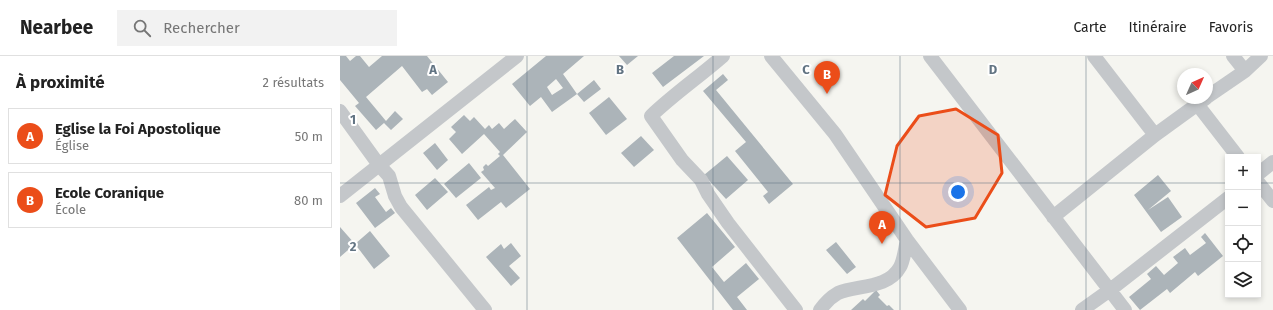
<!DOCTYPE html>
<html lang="fr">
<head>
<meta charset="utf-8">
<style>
	:root { --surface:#fff; --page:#f2f2f2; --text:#222; --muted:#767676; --line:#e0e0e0; --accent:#eb4d19 }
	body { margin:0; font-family:"Fira Sans",sans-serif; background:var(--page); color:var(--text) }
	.controls { position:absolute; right:12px; bottom:12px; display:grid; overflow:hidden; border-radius:0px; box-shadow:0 2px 6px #0003 }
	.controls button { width:36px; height:36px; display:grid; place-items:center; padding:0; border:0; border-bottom:1px solid var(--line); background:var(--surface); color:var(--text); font:20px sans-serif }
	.compass { position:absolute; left:837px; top:12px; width:36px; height:36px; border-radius:50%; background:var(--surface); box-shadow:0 2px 6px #0003; rotate:45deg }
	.you { position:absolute; left:618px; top:136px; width:14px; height:14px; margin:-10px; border:3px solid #fff; border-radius:50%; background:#1a73e8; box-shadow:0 0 0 6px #1a73e833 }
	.badge { display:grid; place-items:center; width:26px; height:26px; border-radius:50%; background:var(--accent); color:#fff; font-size:13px; font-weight:700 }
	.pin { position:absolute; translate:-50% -33px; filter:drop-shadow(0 1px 2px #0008) }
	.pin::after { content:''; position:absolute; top:21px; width:14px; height:12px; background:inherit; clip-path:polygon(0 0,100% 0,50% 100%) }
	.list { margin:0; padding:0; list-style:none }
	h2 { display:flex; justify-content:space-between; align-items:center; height:52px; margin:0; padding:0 16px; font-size:17px }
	h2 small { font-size:13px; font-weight:400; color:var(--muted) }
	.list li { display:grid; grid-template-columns:26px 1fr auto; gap:12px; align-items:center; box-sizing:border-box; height:56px; margin:0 8px 8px; padding:0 8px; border:1px solid var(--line); border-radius:0px }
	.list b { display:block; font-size:15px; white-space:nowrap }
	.list p { margin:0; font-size:13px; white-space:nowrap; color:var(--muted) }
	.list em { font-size:13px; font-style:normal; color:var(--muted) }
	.icon { flex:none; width:22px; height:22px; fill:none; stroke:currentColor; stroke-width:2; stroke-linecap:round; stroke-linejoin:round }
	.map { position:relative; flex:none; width:933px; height:254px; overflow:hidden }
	header { display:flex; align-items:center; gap:24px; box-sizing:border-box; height:56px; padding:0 20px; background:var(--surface); border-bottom:1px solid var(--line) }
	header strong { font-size:19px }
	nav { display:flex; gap:22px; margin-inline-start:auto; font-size:14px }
	.search { width:280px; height:36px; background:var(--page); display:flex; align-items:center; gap:10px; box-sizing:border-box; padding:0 14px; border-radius:0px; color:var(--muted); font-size:15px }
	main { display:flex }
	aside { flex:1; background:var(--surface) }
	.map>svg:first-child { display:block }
</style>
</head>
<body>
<header>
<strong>Nearbee</strong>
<div class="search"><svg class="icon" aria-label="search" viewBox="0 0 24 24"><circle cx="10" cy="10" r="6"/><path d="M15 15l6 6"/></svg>Rechercher</div>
<nav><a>Carte</a><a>Itinéraire</a><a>Favoris</a></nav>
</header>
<main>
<aside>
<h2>À proximité<small>2 résultats</small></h2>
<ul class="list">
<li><span class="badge">A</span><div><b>Eglise la Foi Apostolique</b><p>Église</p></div><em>50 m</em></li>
<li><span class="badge">B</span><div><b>Ecole Coranique</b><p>École</p></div><em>80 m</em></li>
</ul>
</aside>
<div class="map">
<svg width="933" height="254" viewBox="0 0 933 254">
	<rect width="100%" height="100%" fill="#f5f5f0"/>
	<!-- building -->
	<path fill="#acb4b9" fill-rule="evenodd" d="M 0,0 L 6,0 L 10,5 L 16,0 L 20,0 L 29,11 L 42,0 L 87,0 L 108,26 L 92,39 L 87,33 L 82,36 L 62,10 L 26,41 L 46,65 L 55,55 L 63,63 L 51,74 L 44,67 L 36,74 L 15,50 L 19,47 L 0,24 Z
		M 206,0 L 244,0 L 223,18 L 237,38 L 212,56 L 201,41 L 190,50 L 172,28 ZM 216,23 L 223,32 L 212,39 L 207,31 Z
		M 279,0 L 298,0 L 287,9 Z
		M 334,0 L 364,0 L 323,31 L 312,17 Z
		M 383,18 L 388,24 L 376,34 L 453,128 L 429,148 L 423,140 L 428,136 L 395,95 L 406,86 L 363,35 Z
		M 254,24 L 261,33 L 244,46 L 237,38 Z
		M 269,41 L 287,63 L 266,79 L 249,57 Z
		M 124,59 L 130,65 L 134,61 L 145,73 L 149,69 L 152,73 L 159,67 L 164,73 L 175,63 L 187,76 L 163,99 L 190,133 L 166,152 L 161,146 L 138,164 L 126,149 L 149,131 L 151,134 L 155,132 L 141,116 L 144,114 L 143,111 L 146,108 L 148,110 L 160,100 L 158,98 L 160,96 L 144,78 L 122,98 L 109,83 L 116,76 L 111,71 Z
		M 301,80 L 314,94 L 294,111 L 281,97 Z
		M 95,87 L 108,104 L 97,114 L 83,97 Z
		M 387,100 L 408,124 L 386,143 L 364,119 Z
		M 129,107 L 141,122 L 116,142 L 104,128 Z
		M 818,119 L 831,135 L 808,154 L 828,141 L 842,161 L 821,176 L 794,139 Z
		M 95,122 L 108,136 L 87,154 L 75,139 Z
		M 35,132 L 40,138 L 35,141 L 46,156 L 51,152 L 55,157 L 35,172 L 16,147 Z
		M 367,157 L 395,191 L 372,211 L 384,226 L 406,207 L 419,223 L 397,241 L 407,254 L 393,254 L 337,182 Z
		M 0,171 L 15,188 L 0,201 Z
		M 30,175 L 50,200 L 34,213 L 15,188 Z
		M 865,177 L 883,200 L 858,220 L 855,216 L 830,237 L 827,233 L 800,254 L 789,241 L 811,223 L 807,218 L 816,210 L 824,219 L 838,207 L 833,201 L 845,192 L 850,199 L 866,187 L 861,181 Z
		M 496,186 L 516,211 L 507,218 L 486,194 Z
		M 171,187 L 181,200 L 169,210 L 180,222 L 171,230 L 146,201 L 161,188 L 164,193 Z
		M 536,234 L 540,239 L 538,241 L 547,250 L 549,249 L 554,254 L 511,254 L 523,243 L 525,245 Z"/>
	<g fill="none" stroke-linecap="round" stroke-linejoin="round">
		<!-- minor -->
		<path stroke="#c4c7ca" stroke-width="14" d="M 383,0 C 359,21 334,38 311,60 L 342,104 L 361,124 L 368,138 L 388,167 L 456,254
			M 431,0 L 495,78 L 567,184 L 620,254
			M 590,0 L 785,254
			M 754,0 L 815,79
			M 893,0 L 905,15
			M 867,41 L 905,15 L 921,0
			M 857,48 L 898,101
			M 0,55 L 39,109 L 49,120 L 55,140 L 61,151 L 145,254
			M 918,118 L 933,106
			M 918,126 L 933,145
			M 0,140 L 177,0
			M 713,161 L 815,79 L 866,42
			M 480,254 C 485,247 491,241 498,237 C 517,229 548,233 560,211 C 564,204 565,192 567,184
			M 742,254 L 770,234 L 888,142"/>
	</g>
	<!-- marked area -->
	<path fill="#eb4d19" fill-opacity="0.2" stroke="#eb4d19" stroke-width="3" stroke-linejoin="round" d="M 616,53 L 658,79 L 662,117 L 635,162 L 586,171 L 545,139 L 557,90 L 579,60 Z"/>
	<!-- grid -->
	<path fill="none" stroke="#627483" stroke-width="1" stroke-opacity="0.55" d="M 187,0 L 187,254M 373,0 L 373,254M 560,0 L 560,254M 746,0 L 746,254M 0,127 L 888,127M 918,127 L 933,127"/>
	<g font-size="13" text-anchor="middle" font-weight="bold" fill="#627483" stroke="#fff" stroke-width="4" stroke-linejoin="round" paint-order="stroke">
		<text x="93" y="18">A</text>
		<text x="280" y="18">B</text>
		<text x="466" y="18">C</text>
		<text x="653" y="18">D</text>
		<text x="13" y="68">1</text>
		<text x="13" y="195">2</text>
	</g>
</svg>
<div class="controls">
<button>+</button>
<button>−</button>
<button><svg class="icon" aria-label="locate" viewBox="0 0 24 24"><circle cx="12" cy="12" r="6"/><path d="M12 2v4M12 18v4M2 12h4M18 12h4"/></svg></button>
<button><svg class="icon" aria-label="layers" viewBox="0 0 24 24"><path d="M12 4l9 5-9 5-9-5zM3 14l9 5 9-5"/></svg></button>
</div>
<svg class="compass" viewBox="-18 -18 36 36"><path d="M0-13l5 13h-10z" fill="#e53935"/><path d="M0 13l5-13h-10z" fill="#767676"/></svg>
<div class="you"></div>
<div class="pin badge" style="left:542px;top:188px">A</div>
<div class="pin badge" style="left:487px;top:38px">B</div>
</div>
</main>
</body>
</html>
